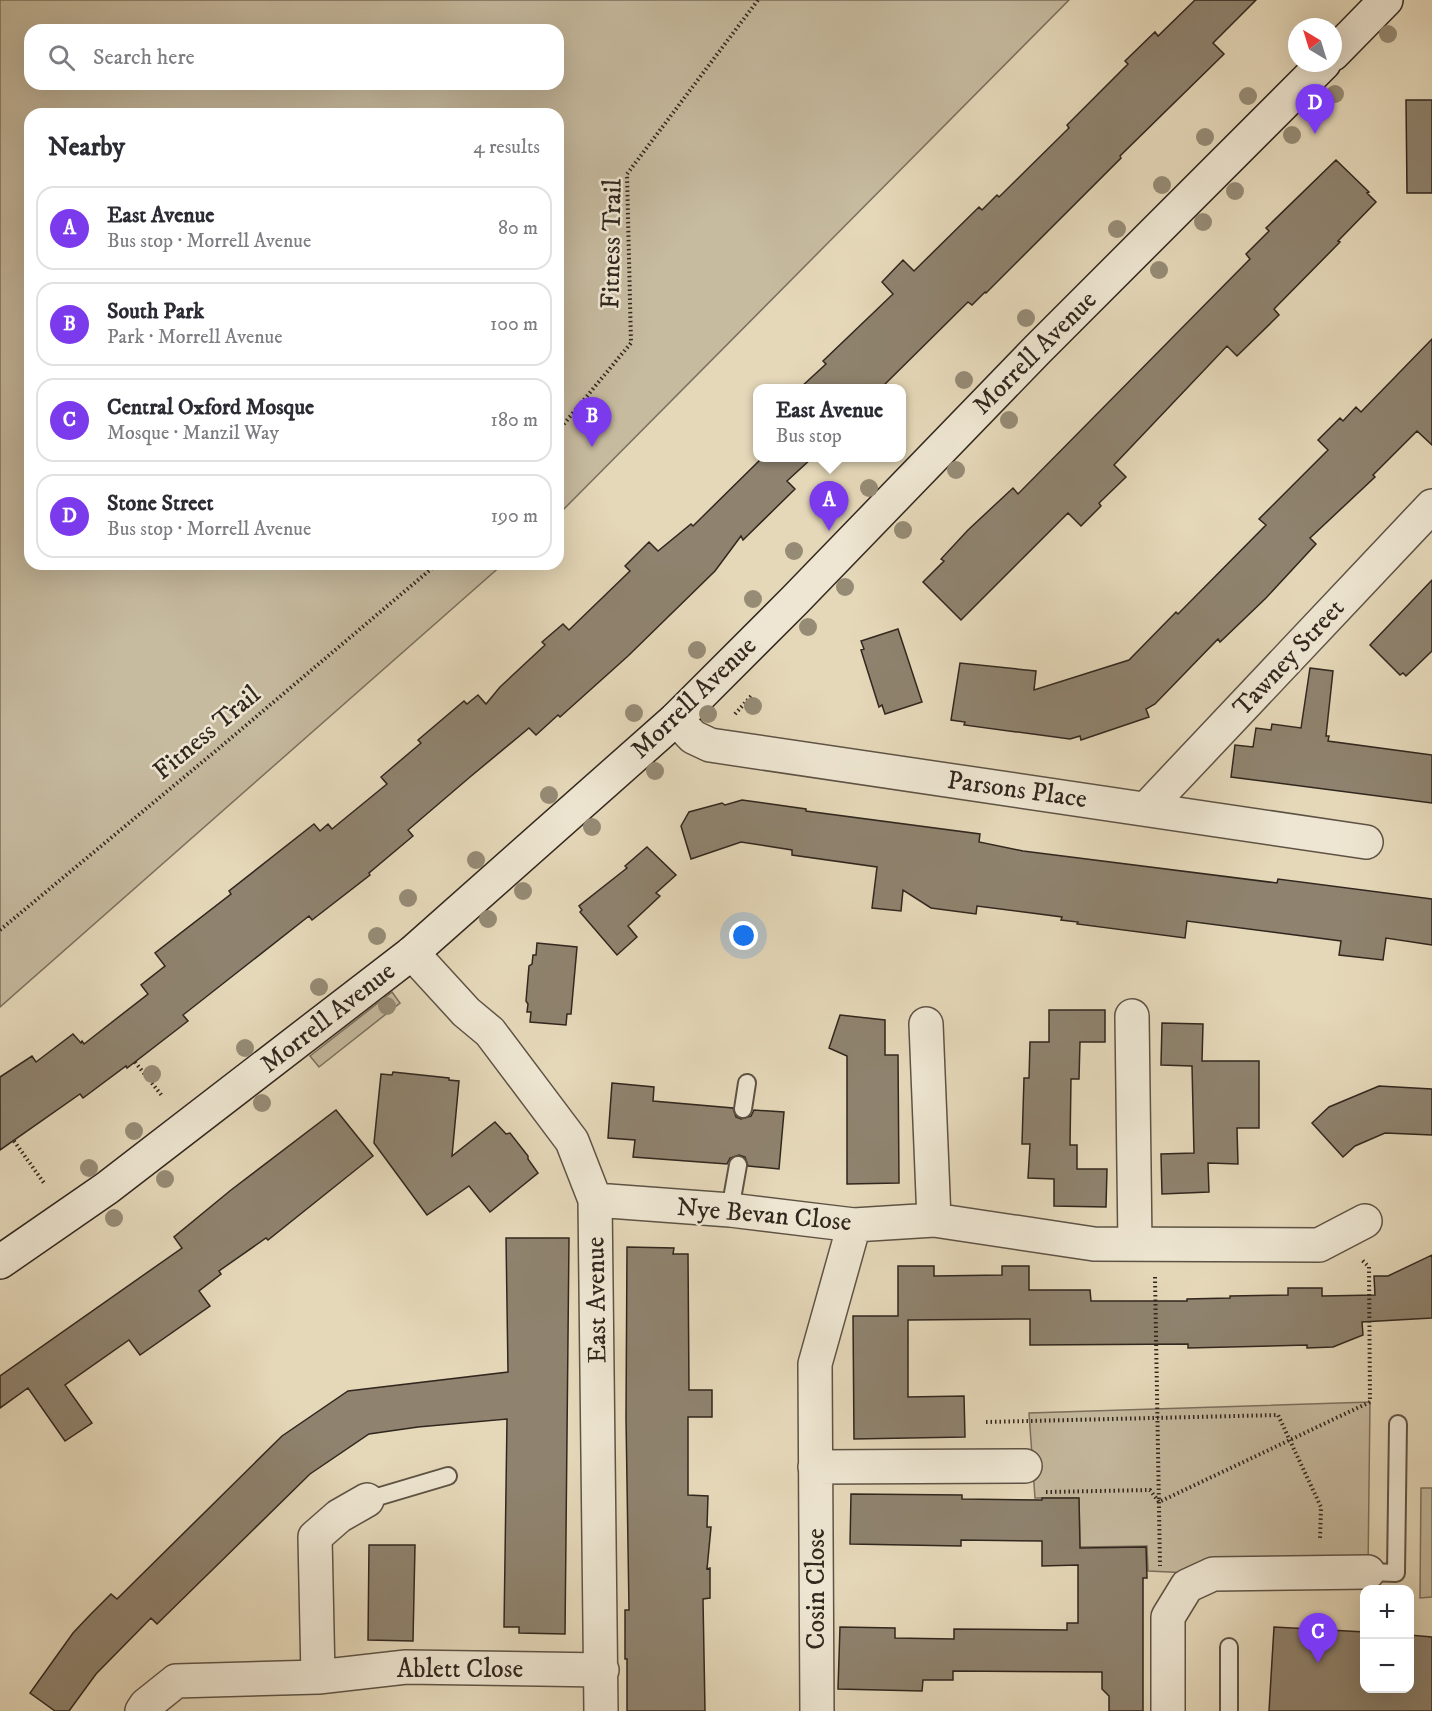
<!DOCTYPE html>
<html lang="en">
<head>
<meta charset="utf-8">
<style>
	:root { --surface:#fff; --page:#f7f7f7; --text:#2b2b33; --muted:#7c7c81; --line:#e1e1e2; --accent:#7c3aed }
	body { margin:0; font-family:"IM FELL DW Pica",serif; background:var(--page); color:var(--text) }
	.controls { position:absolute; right:18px; bottom:18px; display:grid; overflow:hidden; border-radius:12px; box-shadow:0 6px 24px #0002 }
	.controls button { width:54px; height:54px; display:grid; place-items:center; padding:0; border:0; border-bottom:2px solid var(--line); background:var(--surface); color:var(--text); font:30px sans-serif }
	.compass { position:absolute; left:1288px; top:18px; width:54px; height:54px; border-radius:50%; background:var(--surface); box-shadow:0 6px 24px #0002; rotate:322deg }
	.you { position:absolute; left:744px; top:936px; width:21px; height:21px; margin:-15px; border:4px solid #fff; border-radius:50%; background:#1a73e8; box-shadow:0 0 0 9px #1a73e833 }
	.badge { display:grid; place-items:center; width:39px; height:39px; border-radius:50%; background:var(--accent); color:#fff; font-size:20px; font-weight:700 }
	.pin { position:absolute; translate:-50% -50px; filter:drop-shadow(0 2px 3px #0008) }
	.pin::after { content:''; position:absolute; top:32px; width:21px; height:18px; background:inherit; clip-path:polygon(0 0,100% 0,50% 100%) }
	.popup { position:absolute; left:753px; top:384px; width:153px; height:78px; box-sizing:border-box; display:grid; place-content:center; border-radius:12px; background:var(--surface); filter:drop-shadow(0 2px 4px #0005); font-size:20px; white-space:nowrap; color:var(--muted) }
	.popup b { font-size:22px; color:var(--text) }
	.popup::after { content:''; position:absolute; left:50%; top:100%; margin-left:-12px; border:12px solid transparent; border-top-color:var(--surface) }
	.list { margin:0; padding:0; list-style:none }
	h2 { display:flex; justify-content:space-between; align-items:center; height:78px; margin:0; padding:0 24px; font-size:26px }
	h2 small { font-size:20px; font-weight:400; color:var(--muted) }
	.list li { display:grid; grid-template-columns:39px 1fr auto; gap:18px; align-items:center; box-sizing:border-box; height:84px; margin:0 12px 12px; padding:0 12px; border:2px solid var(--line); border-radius:18px }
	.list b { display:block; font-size:22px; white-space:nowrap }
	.list p { margin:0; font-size:20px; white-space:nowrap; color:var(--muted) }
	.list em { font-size:20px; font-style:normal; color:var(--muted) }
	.icon { flex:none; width:33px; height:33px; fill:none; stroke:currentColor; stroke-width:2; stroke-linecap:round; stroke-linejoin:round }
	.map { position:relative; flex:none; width:1432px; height:1711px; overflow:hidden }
	.search { position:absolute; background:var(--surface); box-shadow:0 6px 24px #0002; left:24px; top:24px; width:540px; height:66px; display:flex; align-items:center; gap:15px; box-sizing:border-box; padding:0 21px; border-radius:18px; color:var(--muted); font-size:22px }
	.panel { position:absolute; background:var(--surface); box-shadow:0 6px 24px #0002; left:24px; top:108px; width:540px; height:462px; border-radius:18px }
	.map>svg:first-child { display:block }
</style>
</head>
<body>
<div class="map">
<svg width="1432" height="1711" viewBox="0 0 1432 1711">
	<rect width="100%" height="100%" fill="#e5d8b9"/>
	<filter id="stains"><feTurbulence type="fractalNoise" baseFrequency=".00333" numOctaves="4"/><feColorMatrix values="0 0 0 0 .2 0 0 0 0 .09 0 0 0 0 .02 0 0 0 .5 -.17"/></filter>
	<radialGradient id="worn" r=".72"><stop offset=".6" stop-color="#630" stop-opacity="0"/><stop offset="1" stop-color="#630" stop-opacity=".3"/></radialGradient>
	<!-- green -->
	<path fill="#c6ba9f" stroke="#7c705e" stroke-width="1.5" fill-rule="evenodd" d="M 0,0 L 1069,0 L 558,515 L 558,114 L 30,114 L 30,564 L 503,564 L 0,1007 ZM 30,30 L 558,30 L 558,84 L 30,84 Z
		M 392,992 L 400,1003 L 319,1067 L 310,1056 Z
		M 1370,1402 L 1368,1572 L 1213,1574 L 1148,1571 L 1147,1546 L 1080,1547 L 1079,1498 L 1035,1498 L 1029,1413 Z
		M 1421,1488 L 1432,1488 L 1432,1597 L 1420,1598 Z"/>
	<!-- building -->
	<path fill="#8f836f" stroke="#31271e" stroke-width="1.5" d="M 1195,0 L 1256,0 L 1213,43 L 1224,54 L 1120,156 L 1121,158 L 986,293 L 985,292 L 972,305 L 968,302 L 881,388 L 800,388 L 826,364 L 823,361 L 893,294 L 882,282 L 903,260 L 914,271 L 979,207 L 982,210 L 997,195 L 999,197 L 1069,128 L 1067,125 L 1128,64 L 1125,61 L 1155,32 L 1158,36 Z
		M 1406,100 L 1432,100 L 1432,193 L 1407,193 Z
		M 1336,160 L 1369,192 L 1367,193 L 1376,202 L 1338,241 L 1340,242 L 1274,309 L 1279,315 L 1237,356 L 1227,346 L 1114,465 L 1126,477 L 1099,503 L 1101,506 L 1081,526 L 1068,513 L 961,620 L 923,582 L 944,561 L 941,559 L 968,530 L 1013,488 L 1018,494 L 1250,259 L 1246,254 L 1269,231 L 1266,228 Z
		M 1432,339 L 1432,445 L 1417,431 L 1373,475 L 1375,477 L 1310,538 L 1316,544 L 1266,598 L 1220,642 L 1218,639 L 1155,704 L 1146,709 L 1149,717 L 1081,740 L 1080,736 L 1070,739 L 964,725 L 965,722 L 951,720 L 960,663 L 1036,671 L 1034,690 L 1129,660 L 1176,612 L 1178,614 L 1266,525 L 1259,519 L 1328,450 L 1318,440 L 1340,418 L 1343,421 L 1356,407 L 1361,412 Z
		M 762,458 L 812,458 L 787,481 L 795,489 L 743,540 L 741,536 L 715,571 L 628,656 L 560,717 L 558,715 L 536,735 L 529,728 L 470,777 L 408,830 L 413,836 L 369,873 L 370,875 L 312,920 L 309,916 L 183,1015 L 188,1021 L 127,1068 L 126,1066 L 83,1098 L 80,1094 L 0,1150 L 0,1077 L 32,1056 L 36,1062 L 73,1034 L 81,1043 L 82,1041 L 84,1044 L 148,994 L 141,985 L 165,966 L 155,953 L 231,894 L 229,891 L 314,824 L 320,831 L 328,824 L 332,829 L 387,784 L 381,777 L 421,743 L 418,740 L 464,701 L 467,704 L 478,695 L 486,704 L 500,687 L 545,645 L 542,642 L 563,624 L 569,630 L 630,571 L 625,566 L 649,542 L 658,551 L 691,524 L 693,526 Z
		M 1432,580 L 1432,651 L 1406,676 L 1403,673 L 1400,675 L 1370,645 Z
		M 898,629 L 922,702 L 885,714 L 882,705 L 879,707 L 861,650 L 864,649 L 861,641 Z
		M 1310,668 L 1333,671 L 1326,736 L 1329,736 L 1328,741 L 1432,755 L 1432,803 L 1231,777 L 1235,745 L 1253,747 L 1256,728 L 1271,730 L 1272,724 L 1301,728 Z
		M 742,800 L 806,809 L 806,811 L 980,834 L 979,842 L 1023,851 L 1277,883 L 1278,879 L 1432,899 L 1432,945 L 1386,938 L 1383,960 L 1339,955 L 1341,941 L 1187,921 L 1185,938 L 1077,924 L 1078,922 L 1061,920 L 1062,917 L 977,906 L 976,914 L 931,908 L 903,890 L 901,911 L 872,908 L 877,867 L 792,855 L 792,850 L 741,842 L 691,859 L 681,826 L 689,812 L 722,803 L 725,805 Z
		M 647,847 L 676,875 L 656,893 L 660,896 L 628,926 L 637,937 L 617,955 L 580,912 L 582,910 L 579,906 L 627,868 L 625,866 Z
		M 537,943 L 577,947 L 571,1014 L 567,1014 L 566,1025 L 530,1022 L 531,1012 L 527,1012 L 528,1004 L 526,1001 L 529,966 L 532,964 L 533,955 L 536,955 Z
		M 1049,1010 L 1105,1010 L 1105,1042 L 1080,1042 L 1079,1079 L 1071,1079 L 1070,1145 L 1077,1145 L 1077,1169 L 1107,1169 L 1106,1207 L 1054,1206 L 1054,1179 L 1028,1178 L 1030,1144 L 1022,1144 L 1024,1078 L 1029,1078 L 1030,1042 L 1049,1042 Z
		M 840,1015 L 885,1020 L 885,1055 L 898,1055 L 899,1183 L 847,1184 L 847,1056 L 829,1048 Z
		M 1162,1023 L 1203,1024 L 1202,1061 L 1259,1061 L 1259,1128 L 1237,1128 L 1238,1164 L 1208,1163 L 1209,1192 L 1162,1194 L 1161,1154 L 1194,1153 L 1192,1066 L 1161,1065 Z
		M 393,1072 L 449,1078 L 449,1080 L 459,1081 L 452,1156 L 495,1122 L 506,1134 L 510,1133 L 528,1156 L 528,1159 L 538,1173 L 490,1212 L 469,1186 L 427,1215 L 374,1143 L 381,1074 L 392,1075 Z
		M 612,1083 L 654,1087 L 653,1101 L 733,1108 L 736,1117 L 741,1119 L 751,1116 L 754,1110 L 784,1112 L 779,1169 L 748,1166 L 745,1157 L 739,1155 L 730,1158 L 727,1164 L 633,1157 L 635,1140 L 608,1138 Z
		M 1379,1086 L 1432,1089 L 1432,1135 L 1385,1133 L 1355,1146 L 1343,1157 L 1312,1123 L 1329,1107 Z
		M 336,1110 L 373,1156 L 268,1240 L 266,1238 L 219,1271 L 221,1274 L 199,1291 L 210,1306 L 140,1355 L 129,1340 L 65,1385 L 92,1423 L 65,1441 L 28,1388 L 0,1408 L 0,1376 L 182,1248 L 174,1237 L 231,1190 Z
		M 506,1238 L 569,1238 L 565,1634 L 519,1633 L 519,1627 L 504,1627 L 507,1419 L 418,1427 L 369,1434 L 310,1474 L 157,1624 L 151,1618 L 96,1674 L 69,1711 L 55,1711 L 30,1693 L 73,1633 L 89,1616 L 111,1594 L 117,1599 L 282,1436 L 348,1391 L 508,1372 Z
		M 627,1247 L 674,1248 L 673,1254 L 688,1254 L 689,1390 L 712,1390 L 712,1417 L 688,1417 L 688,1495 L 708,1496 L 707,1527 L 711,1527 L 707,1569 L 710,1568 L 710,1598 L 703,1599 L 705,1711 L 627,1711 L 627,1659 L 625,1659 L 625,1610 L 629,1610 L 626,1418 Z
		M 1432,1255 L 1432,1318 L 1362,1322 L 1363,1335 L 1333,1347 L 1307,1348 L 1307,1345 L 1188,1348 L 1188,1344 L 1030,1345 L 1030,1319 L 908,1320 L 908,1397 L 964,1396 L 965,1437 L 854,1439 L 853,1316 L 898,1316 L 898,1266 L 934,1266 L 934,1276 L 1002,1275 L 1002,1266 L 1029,1266 L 1029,1290 L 1090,1290 L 1091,1301 L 1187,1301 L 1187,1299 L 1230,1298 L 1230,1296 L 1288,1295 L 1288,1288 L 1322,1288 L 1322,1296 L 1375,1295 L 1374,1276 L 1388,1276 Z
		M 851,1494 L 962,1495 L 962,1499 L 1042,1500 L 1042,1498 L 1079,1498 L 1080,1548 L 1146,1547 L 1147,1578 L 1143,1578 L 1143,1711 L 1109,1711 L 1109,1696 L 1102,1689 L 1102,1672 L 953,1671 L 953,1680 L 923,1680 L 922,1691 L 838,1689 L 840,1627 L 895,1628 L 895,1638 L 954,1639 L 954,1629 L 1067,1630 L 1067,1623 L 1078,1623 L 1078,1565 L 1042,1566 L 1042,1541 L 961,1540 L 961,1546 L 850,1544 Z
		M 369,1545 L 415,1545 L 413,1641 L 368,1640 Z
		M 1274,1627 L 1365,1632 L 1365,1689 L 1410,1689 L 1410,1635 L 1432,1637 L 1432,1711 L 1269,1711 Z"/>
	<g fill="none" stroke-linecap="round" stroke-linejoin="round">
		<defs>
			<path id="lane" d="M 743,1109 L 747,1083
				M 730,1210 L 738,1165
				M 367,1500 L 448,1476
				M 1368,1572 L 1396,1573 L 1398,1424
				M 1229,1711 L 1229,1647"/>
			<path id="street" d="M 676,719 L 693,737 L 710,745 L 1366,842
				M 1146,809 L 1432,506
				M 412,953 L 466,1012 L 490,1032 L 572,1141 L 595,1200 L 601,1711
				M 1132,1016 L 1135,1244
				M 926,1024 L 934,1220
				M 595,1200 L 730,1210 L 854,1225 L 934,1220 L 1094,1244 L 1319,1245 L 1365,1221
				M 815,1467 L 1025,1466
				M 318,1677 L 315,1537 L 339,1516 L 367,1500
				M 142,1711 L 146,1705 L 176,1681 L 318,1677 L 406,1667 L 602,1670
				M 817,1711 L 815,1364 L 854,1225
				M 1168,1711 L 1168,1617 L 1187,1586 L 1213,1574 L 1368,1572"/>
			<path id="secondary" d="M 1333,54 L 1386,0
				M 0,1262 L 107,1188 L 412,953 L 676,719 L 795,600 L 1037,350 L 1324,63"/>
		</defs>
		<!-- lane casing -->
		<use href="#lane" stroke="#5e5345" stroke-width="20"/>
		<!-- street casing -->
		<use href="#street" stroke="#5e5345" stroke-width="36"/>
		<!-- secondary casing -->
		<use href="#secondary" stroke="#31271e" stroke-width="36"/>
		<!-- path -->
		<path stroke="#31271e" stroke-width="4" stroke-dasharray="1.5 3" stroke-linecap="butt" d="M 558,431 L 631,343 L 627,174 L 758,0
			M 735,714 L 752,695
			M 0,930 L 218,749 L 437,564
			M 135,1062 L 163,1097
			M 14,1141 L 44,1183
			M 1155,1277 L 1160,1566
			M 986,1422 L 1278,1415 L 1321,1507 L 1320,1539
			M 1046,1492 L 1150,1490 L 1159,1502 L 1370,1402 L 1369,1267 L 1362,1260"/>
		<!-- lane -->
		<use href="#lane" stroke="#eee6d2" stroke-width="16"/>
		<!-- street -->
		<use href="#street" stroke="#eee6d2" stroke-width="33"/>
		<!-- secondary -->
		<use href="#secondary" stroke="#eee6d2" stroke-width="33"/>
	</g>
	<!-- trees -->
	<g fill="#968b75">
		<circle cx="1388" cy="34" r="9"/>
		<circle cx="1335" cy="94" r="9"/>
		<circle cx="1248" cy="96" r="9"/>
		<circle cx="1292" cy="135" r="9"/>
		<circle cx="1205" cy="137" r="9"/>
		<circle cx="1162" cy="185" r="9"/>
		<circle cx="1235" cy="191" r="9"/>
		<circle cx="1203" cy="222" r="9"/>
		<circle cx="1117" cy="229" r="9"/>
		<circle cx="1159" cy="270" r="9"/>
		<circle cx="1026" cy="318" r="9"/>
		<circle cx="964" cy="380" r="9"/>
		<circle cx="1009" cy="420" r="9"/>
		<circle cx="956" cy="470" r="9"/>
		<circle cx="869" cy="488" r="9"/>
		<circle cx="903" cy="530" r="9"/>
		<circle cx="794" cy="551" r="9"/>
		<circle cx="845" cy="587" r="9"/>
		<circle cx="753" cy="599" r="9"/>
		<circle cx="808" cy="627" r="9"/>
		<circle cx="697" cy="650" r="9"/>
		<circle cx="753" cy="706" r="9"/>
		<circle cx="634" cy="713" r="9"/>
		<circle cx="708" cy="714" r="9"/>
		<circle cx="655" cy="771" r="9"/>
		<circle cx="549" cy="795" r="9"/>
		<circle cx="592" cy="827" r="9"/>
		<circle cx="476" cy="860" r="9"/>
		<circle cx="523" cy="891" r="9"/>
		<circle cx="408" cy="898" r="9"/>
		<circle cx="488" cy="919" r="9"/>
		<circle cx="377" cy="936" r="9"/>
		<circle cx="319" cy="987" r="9"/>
		<circle cx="387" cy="1006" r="9"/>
		<circle cx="245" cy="1048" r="9"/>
		<circle cx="152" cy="1074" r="9"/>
		<circle cx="262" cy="1103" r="9"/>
		<circle cx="134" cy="1131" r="9"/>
		<circle cx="89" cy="1168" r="9"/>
		<circle cx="165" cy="1179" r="9"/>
		<circle cx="114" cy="1218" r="9"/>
	</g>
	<g text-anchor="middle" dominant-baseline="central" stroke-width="5" stroke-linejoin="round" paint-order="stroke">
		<!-- street labels -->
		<g font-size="26" fill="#31271e" stroke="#eee6d2">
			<text transform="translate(612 244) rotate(-89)">Fitness Trail</text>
			<text transform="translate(1035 353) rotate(-45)">Morrell Avenue</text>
			<text transform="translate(1289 658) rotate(-47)">Tawney Street</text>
			<text transform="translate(694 698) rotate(-44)">Morrell Avenue</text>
			<text transform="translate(207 733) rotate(-40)">Fitness Trail</text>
			<text transform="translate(1017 790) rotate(8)">Parsons Place</text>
			<text transform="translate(328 1018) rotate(-38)">Morrell Avenue</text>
			<text transform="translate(764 1215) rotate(5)">Nye Bevan Close</text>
			<text transform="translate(597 1300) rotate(-91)">East Avenue</text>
			<text transform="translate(816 1589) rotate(-90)">Cosin Close</text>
			<text x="460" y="1669">Ablett Close</text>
		</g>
	</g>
	<rect width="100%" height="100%" filter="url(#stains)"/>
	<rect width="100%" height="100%" fill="url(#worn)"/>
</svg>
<div class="controls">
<button>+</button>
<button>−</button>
</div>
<svg class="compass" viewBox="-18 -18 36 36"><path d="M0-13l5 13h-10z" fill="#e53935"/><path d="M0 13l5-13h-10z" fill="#7c7c81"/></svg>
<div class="you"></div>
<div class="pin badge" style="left:829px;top:531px">A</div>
<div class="popup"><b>East Avenue</b>Bus stop</div>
<div class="pin badge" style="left:592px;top:447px">B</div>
<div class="pin badge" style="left:1318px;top:1663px">C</div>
<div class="pin badge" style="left:1315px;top:134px">D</div>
<div class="search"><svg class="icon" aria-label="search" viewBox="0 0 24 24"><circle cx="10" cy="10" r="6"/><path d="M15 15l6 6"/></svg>Search here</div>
<section class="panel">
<h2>Nearby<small>4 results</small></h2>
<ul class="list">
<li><span class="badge">A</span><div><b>East Avenue</b><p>Bus stop · Morrell Avenue</p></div><em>80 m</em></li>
<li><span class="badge">B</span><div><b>South Park</b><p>Park · Morrell Avenue</p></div><em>100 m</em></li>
<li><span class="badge">C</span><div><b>Central Oxford Mosque</b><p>Mosque · Manzil Way</p></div><em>180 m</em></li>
<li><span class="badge">D</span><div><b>Stone Street</b><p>Bus stop · Morrell Avenue</p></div><em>190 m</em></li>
</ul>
</section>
</div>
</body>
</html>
